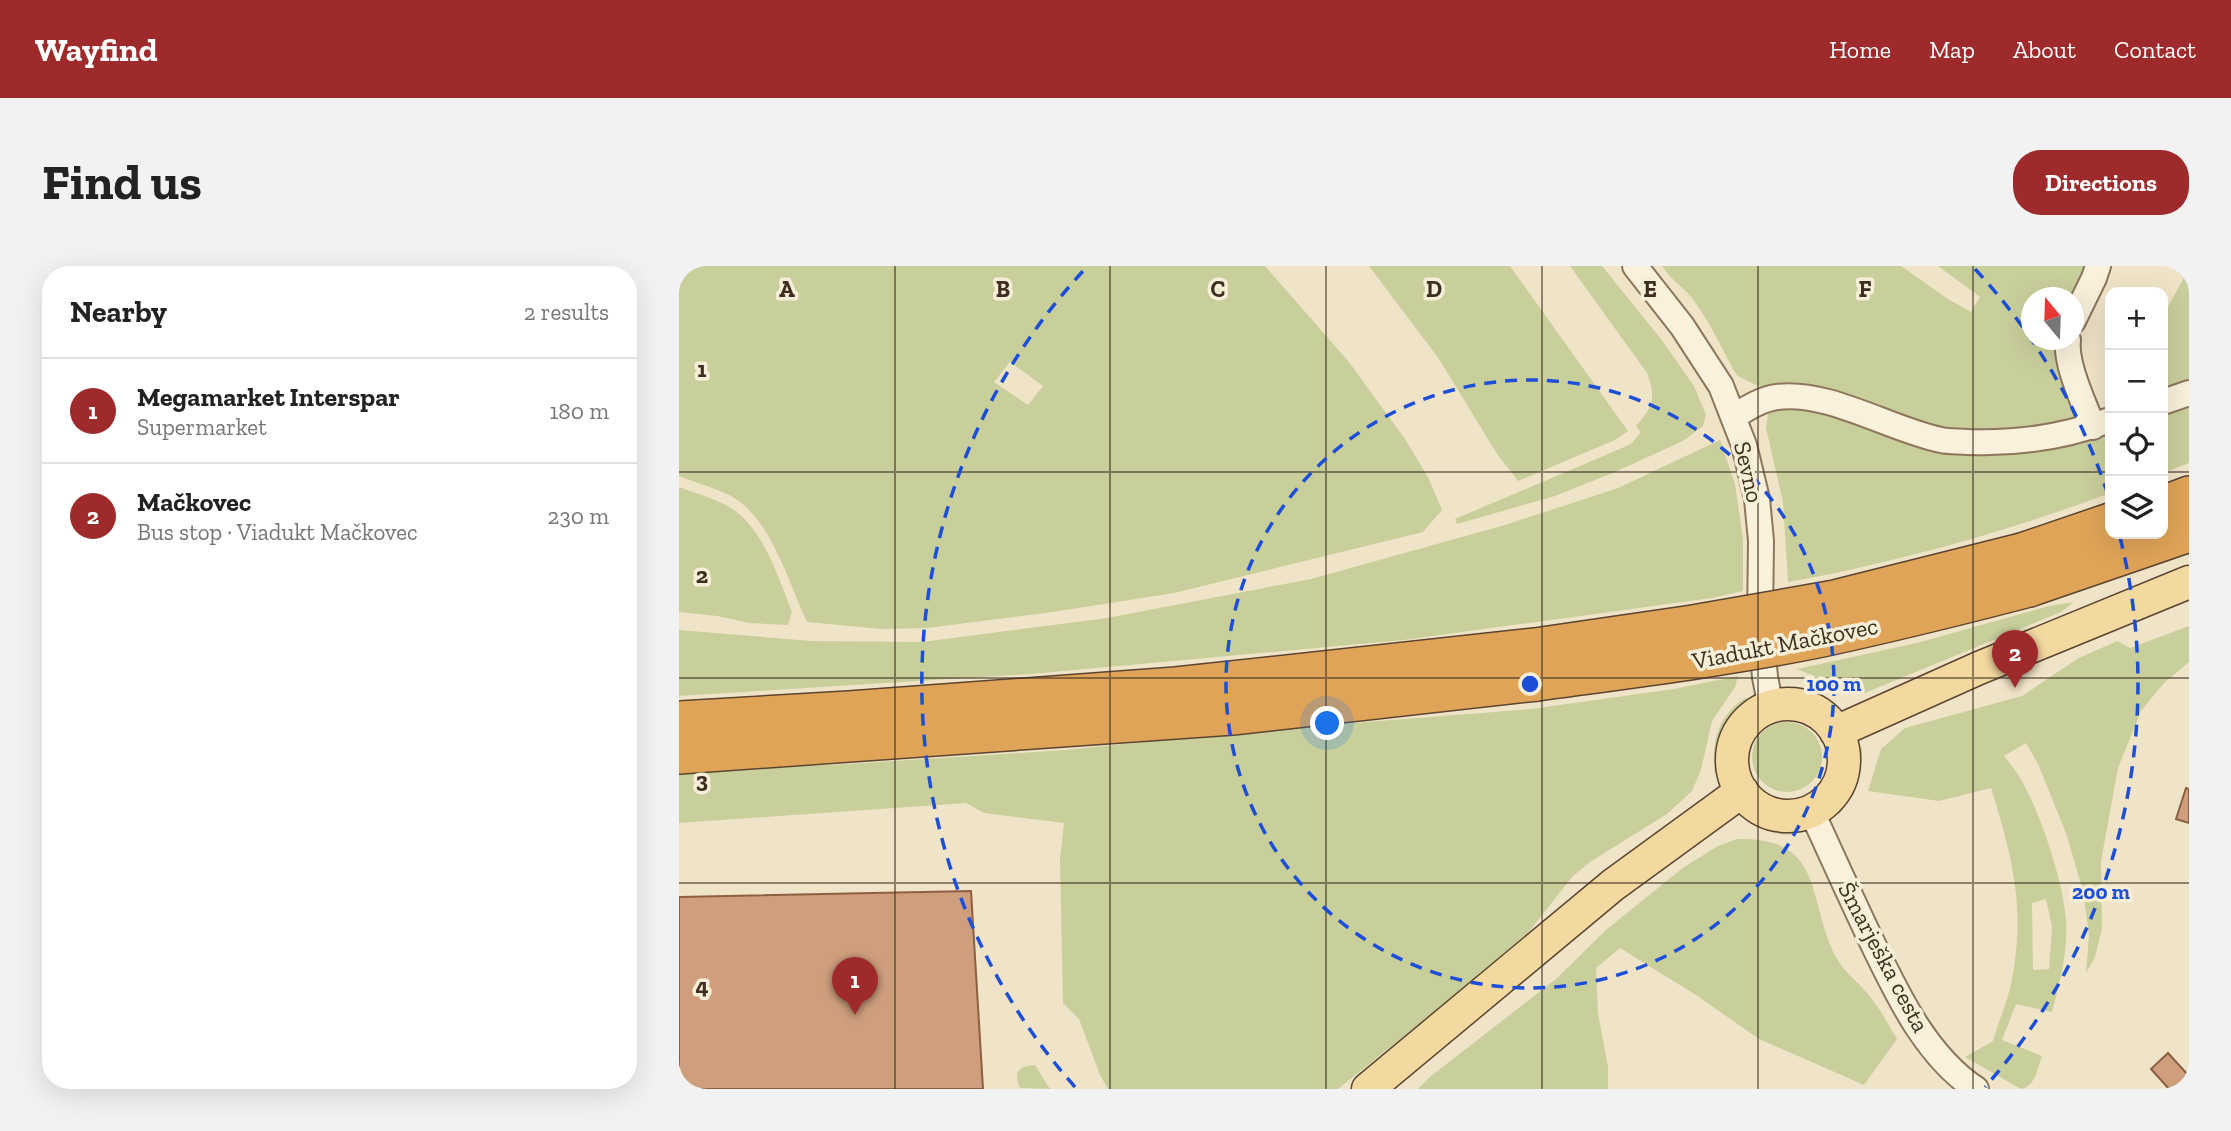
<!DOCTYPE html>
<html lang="en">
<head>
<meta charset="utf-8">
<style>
	:root { --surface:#fff; --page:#f2f2f2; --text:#222; --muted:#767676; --line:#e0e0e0; --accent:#9e2a2b }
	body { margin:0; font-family:"Zilla Slab",serif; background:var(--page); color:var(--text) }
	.controls { position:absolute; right:21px; top:21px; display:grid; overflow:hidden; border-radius:14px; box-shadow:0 7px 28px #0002 }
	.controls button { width:63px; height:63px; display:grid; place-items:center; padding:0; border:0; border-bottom:2px solid var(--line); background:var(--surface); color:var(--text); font:35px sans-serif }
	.compass { position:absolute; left:1342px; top:21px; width:63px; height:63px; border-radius:50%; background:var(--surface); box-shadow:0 7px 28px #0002; rotate:341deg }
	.you { position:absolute; left:649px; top:458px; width:24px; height:24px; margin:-18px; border:5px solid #fff; border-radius:50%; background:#1a73e8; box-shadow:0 0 0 10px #1a73e833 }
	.badge { display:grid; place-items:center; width:46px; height:46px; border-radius:50%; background:var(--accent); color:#fff; font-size:23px; font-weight:700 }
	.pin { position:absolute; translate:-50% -58px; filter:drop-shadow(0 2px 4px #0008) }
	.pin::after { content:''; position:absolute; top:37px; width:24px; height:21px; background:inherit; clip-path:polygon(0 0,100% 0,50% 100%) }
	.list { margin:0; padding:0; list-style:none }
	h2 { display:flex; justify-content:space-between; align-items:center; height:91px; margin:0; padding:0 28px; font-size:30px }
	h2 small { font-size:23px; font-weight:400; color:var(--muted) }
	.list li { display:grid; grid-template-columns:46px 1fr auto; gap:21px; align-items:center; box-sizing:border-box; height:105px; padding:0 28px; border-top:2px solid var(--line) }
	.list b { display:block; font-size:26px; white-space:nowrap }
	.list p { margin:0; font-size:23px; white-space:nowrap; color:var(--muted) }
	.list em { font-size:23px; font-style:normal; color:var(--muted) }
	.icon { flex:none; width:38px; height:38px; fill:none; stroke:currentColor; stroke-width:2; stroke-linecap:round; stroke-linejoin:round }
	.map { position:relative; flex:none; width:1510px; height:823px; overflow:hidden; border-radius:28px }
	header { display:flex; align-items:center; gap:42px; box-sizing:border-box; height:98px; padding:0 35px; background:var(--accent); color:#fff }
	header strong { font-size:33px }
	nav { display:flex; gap:38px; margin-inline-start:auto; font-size:24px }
	.intro { display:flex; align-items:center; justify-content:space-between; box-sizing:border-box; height:168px; padding:0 42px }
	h1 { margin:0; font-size:49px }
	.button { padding:18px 32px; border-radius:28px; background:var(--accent); color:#fff; font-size:24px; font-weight:700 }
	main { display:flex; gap:42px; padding:0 42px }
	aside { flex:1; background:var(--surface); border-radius:28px; box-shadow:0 7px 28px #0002 }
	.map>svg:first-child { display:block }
</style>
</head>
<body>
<header>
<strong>Wayfind</strong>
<nav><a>Home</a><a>Map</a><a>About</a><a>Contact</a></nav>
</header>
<div class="intro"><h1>Find us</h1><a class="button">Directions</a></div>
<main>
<aside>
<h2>Nearby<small>2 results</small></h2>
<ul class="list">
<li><span class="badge">1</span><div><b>Megamarket Interspar</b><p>Supermarket</p></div><em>180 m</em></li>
<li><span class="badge">2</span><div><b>Mačkovec</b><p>Bus stop · Viadukt Mačkovec</p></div><em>230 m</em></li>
</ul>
</aside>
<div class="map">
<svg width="1510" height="823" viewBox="0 0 1510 823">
	<rect width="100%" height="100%" fill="#f0e4c8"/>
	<!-- green -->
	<path fill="#c9cf9b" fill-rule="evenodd" d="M 0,0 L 586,0 L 670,96 L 726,173 L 749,211 L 763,244 L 744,266 L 495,327 L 367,347 L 248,362 L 202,363 L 128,356 C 111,320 97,270 68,242 C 52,225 21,219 0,210 ZM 331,96 L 364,120 L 349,139 L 315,116 Z
		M 690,0 L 831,0 L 949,165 L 936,174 L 839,215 L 818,188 L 760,93 Z
		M 891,0 L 923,0 L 982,73 L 1015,120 L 1027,149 L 1024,160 L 1004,175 L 936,206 L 876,230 L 778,258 L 776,253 L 943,182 L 953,177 L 962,166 L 957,160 C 975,140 977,132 968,107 Z
		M 983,0 L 1222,0 L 1269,33 L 1292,46 L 1301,31 L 1259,0 L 1413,0 L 1394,32 L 1352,32 L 1352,74 L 1370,74 L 1381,82 L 1399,140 L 1394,154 L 1355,164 L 1264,165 L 1111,120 L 1083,122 L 1059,110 L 1055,105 C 1042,80 1030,55 1013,32 C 1003,20 991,13 983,0 Z
		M 1510,2 L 1510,116 L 1484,126 L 1484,50 Z
		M 1510,136 L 1510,197 L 1484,207 L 1484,146 Z
		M 1117,138 L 1275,185 L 1431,164 L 1431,227 C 1327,266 1219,296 1109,316 L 1104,236 L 1087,162 L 1090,141 Z
		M 1041,174 L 1056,218 L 1064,273 L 1064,325 L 1033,332 L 725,374 L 352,408 L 0,430 L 0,364 L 132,375 L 243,376 L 428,352 L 632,313 L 826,259 L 939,222 Z
		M 0,221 C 15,227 32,231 47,239 C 84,259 98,309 113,346 L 109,359 L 70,357 L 38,350 L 0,346 Z
		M 1395,336 L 1382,346 L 1181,429 L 1118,403 L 1238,377 L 1370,340 Z
		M 1510,360 L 1510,396 L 1484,418 L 1462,445 L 1439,502 L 1422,595 L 1423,663 L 1416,691 L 1407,707 L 1410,669 L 1404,625 L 1387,567 L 1359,498 L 1347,477 L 1325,490 C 1329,495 1334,501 1338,507 C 1359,538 1385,617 1387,655 C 1389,686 1381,716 1373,746 L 1337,738 L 1323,774 L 1363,790 C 1358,804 1357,819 1342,823 L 1286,791 L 1314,775 C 1319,756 1328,737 1332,718 C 1347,645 1334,592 1312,522 L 1260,535 L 1189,525 L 1202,483 L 1226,462 L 1343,430 L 1398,393 L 1438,375 L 1451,382 ZM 1367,633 L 1373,661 L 1370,703 L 1354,704 L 1353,637 Z
		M 1059,410 L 1056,421 L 1033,455 L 1022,504 L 1013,525 L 988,548 L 911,596 L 893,611 L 841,677 L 659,823 L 429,823 L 421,809 L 400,753 L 384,737 L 381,593 L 385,557 L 305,547 L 287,537 L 0,557 L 0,504 L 152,499 L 386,484 L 584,464 L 852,443 L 995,423 Z
		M 1068,431 L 1065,447 L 1054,462 L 1048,476 L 1043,498 L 1036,509 C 1032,477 1038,449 1068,431 Z
		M1073 491a35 35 0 1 1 70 0a35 35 0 1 1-70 0Z
		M 1183,480 C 1185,507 1174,529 1159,550 L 1158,532 L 1168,518 L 1170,496 Z
		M 1073,547 L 1106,555 L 1118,568 C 1096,571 1083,563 1064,552 Z
		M 1058,573 C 1147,571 1127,633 1157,691 C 1165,707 1182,718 1192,732 C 1202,744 1210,760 1218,773 L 1185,819 L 1080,773 L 1017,729 L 941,682 L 917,702 L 919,747 L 929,801 L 929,823 L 739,823 L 752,810 L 877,713 L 928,663 L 1005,601 L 1039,580 Z
		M 356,799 L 371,823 L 341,822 C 334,806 339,800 356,799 Z"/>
	<!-- building -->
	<path fill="#cf9f7d" stroke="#8d5f41" stroke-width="2" d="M 1507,522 L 1510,523 L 1510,557 L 1497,553 Z
		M 292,625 L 304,823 L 0,823 L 0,631 Z
		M 1489,787 L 1510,810 L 1510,823 L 1490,823 L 1472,803 Z"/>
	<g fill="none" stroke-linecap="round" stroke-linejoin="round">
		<defs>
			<path id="minor" d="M 956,0 L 1003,60 L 1042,120 L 1065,179 L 1078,233 L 1082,275 L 1081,355 L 1086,411 L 1092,442
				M 1394,55 L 1415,12 L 1419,0
				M 1389,74 C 1386,98 1405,137 1414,161
				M 1484,136 L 1510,127
				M 1054,151 C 1067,143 1082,133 1098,131 C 1149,124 1212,164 1262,174 C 1271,176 1281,175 1289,176 C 1338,178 1385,171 1431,154
				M 1132,544 C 1152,588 1172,632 1193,676 C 1218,728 1247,790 1297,823"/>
			<path id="major" d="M1053 494a56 56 0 1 1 112 0a56 56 0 1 1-112 0Z
				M 1157,466 L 1300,402 L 1510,316
				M 689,823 L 934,619 L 1063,525"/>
			<path id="highway" d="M 1484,239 L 1510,229
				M 1343,286 L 1431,256
				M 1350,322 L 1510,267
				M 0,454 L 170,444 L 497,420 L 856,381
				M 0,489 L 553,450 L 858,416"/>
		</defs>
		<!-- minor casing -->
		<use href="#minor" stroke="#8d765c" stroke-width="28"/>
		<!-- major casing -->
		<use href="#major" stroke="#5b4430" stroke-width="35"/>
		<!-- highway casing -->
		<use href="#highway" stroke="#5b4430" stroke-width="40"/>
		<!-- minor -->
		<use href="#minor" stroke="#faf1dc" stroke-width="24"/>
		<!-- major -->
		<use href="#major" stroke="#f3d9a0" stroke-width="32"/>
		<!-- highway -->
		<use href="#highway" stroke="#e0a458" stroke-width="37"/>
		<defs>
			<path id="highway-bridge" d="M 856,381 L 1014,358 L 1156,333 L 1343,286
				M 858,416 C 953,403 1049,391 1143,372 C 1212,357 1281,340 1350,322"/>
		</defs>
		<!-- highway-bridge casing -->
		<use href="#highway-bridge" stroke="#5b4430" stroke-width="40" stroke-linecap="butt"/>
		<!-- highway-bridge -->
		<use href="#highway-bridge" stroke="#e0a458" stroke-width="37"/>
	</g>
	<!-- grid -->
	<path fill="none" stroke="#3d2e20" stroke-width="2" stroke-opacity="0.55" d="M 216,0 L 216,823M 431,0 L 431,823M 647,0 L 647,823M 863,0 L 863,823M 1079,0 L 1079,823M 1294,0 L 1294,823M 0,206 L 1431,206M 1484,206 L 1510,206M 0,412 L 1510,412M 0,617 L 1510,617"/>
	<!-- distance rings -->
	<g fill="none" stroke="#1d4ed8" stroke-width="3.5" stroke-dasharray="12 9">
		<circle cx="851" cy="418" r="304"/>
		<path d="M396 821A608 608 0 0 1 406 3M1296 3A608 608 0 0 1 1431 235M1441 271A608 608 0 0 1 1306 821"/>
	</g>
	<g text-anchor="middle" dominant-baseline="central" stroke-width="7" stroke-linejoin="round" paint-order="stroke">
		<!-- street labels -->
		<g font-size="24" fill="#3d2e20" stroke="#f7eed8">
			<text transform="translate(1070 206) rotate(77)">Sevno</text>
			<text transform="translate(1106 377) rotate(-11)">Viadukt Mačkovec</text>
			<text transform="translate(1205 691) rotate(62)">Šmarješka cesta</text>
		</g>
	</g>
	<g font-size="23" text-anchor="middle" font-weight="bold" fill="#3d2e20" stroke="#f7eed8" stroke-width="7" stroke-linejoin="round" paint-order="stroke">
		<text x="108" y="31">A</text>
		<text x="324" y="31">B</text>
		<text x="539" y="31">C</text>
		<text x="755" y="31">D</text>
		<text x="971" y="31">E</text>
		<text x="1186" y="31">F</text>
		<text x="23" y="111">1</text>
		<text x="23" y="317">2</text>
		<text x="23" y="522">3</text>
		<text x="23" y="728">4</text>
	</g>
	<circle cx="851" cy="418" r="10" fill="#1d4ed8" stroke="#f7eed8" stroke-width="3.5"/>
	<g font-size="21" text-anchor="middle" font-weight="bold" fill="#1d4ed8" stroke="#f7eed8" stroke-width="7" stroke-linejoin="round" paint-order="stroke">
		<text x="1155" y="425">100 m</text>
		<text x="1422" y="633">200 m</text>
	</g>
</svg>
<div class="controls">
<button>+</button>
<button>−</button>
<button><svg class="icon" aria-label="locate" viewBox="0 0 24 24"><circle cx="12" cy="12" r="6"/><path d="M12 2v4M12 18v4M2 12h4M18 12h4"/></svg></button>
<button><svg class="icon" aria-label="layers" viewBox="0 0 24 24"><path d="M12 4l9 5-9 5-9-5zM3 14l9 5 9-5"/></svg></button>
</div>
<svg class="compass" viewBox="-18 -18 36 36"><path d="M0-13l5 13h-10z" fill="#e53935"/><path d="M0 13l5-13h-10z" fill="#767676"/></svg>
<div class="you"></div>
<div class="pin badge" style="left:176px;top:749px">1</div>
<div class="pin badge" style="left:1336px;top:422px">2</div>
</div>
</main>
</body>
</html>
